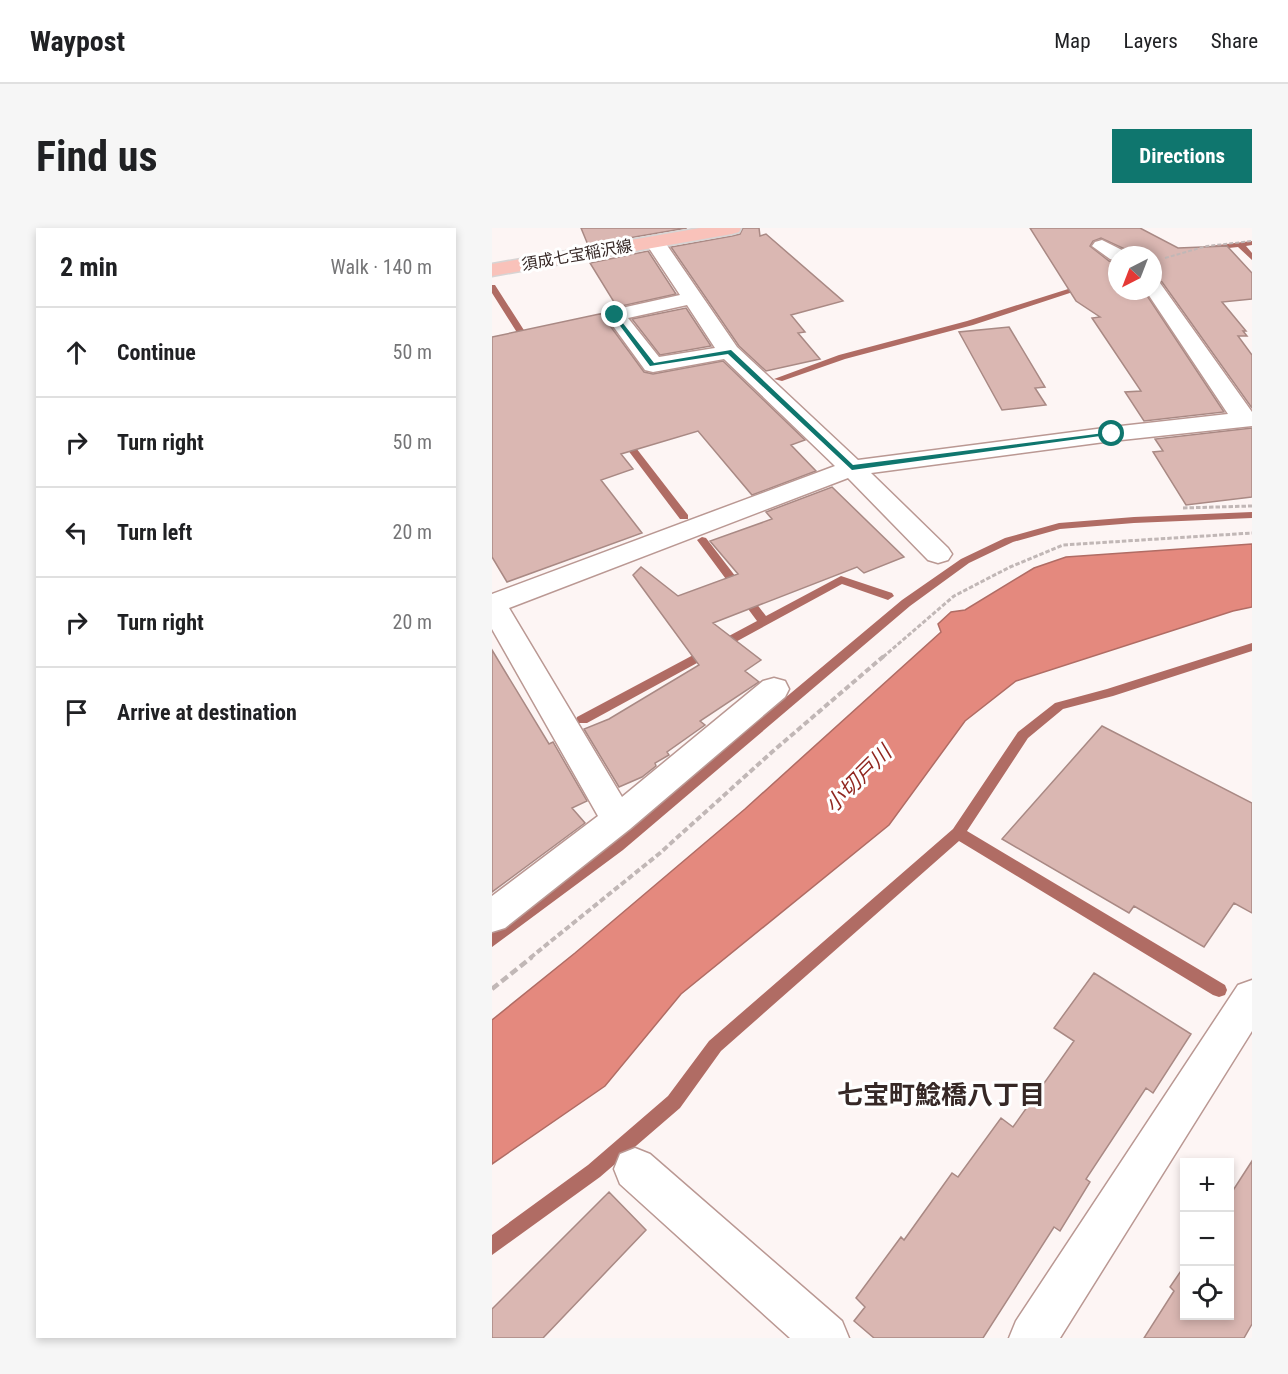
<!DOCTYPE html>
<html lang="en">
<head>
<meta charset="utf-8">
<style>
	:root { --surface:#fff; --page:#f6f6f6; --text:#202124; --muted:#757577; --line:#e0e0e0; --accent:#0f766e }
	body { margin:0; font-family:"Roboto Condensed","Noto Sans JP",sans-serif; background:var(--page); color:var(--text) }
	.controls { position:absolute; right:18px; bottom:18px; display:grid; overflow:hidden; border-radius:0px; box-shadow:0 3px 9px #0003 }
	.controls button { width:54px; height:54px; display:grid; place-items:center; padding:0; border:0; border-bottom:2px solid var(--line); background:var(--surface); color:var(--text); font:30px sans-serif }
	.compass { position:absolute; left:616px; top:18px; width:54px; height:54px; border-radius:50%; background:var(--surface); box-shadow:0 3px 9px #0003; rotate:222deg }
	.stop { position:absolute; width:18px; height:18px; margin:-14px; border:4px solid #0f766e; border-radius:50%; background:#fff }
	.stop.end { background:#0f766e; border-color:#fff; box-shadow:0 2px 6px #0008 }
	.list { margin:0; padding:0; list-style:none }
	h2 { display:flex; justify-content:space-between; align-items:center; height:78px; margin:0; padding:0 24px; font-size:26px }
	h2 small { font-size:20px; font-weight:400; color:var(--muted) }
	.list li { display:grid; grid-template-columns:39px 1fr auto; gap:18px; align-items:center; box-sizing:border-box; height:90px; padding:0 24px; border-top:2px solid var(--line) }
	.list b { display:block; font-size:22px; white-space:nowrap }
	.list em { font-size:20px; font-style:normal; color:var(--muted) }
	.icon { flex:none; width:33px; height:33px; fill:none; stroke:currentColor; stroke-width:2; stroke-linecap:round; stroke-linejoin:round }
	.map { position:relative; flex:none; width:760px; height:1110px; overflow:hidden; border-radius:0px }
	header { display:flex; align-items:center; gap:36px; box-sizing:border-box; height:84px; padding:0 30px; background:var(--surface); border-bottom:2px solid var(--line) }
	header strong { font-size:28px }
	nav { display:flex; gap:33px; margin-inline-start:auto; font-size:21px }
	.intro { display:flex; align-items:center; justify-content:space-between; box-sizing:border-box; height:144px; padding:0 36px }
	h1 { margin:0; font-size:42px }
	.button { padding:15px 27px; border-radius:0px; background:var(--accent); color:#fff; font-size:21px; font-weight:700 }
	main { display:flex; gap:36px; padding:0 36px }
	aside { flex:1; background:var(--surface); border-radius:0px; box-shadow:0 3px 9px #0003 }
	.map>svg:first-child { display:block }
</style>
</head>
<body>
<header>
<strong>Waypost</strong>
<nav><a>Map</a><a>Layers</a><a>Share</a></nav>
</header>
<div class="intro"><h1>Find us</h1><a class="button">Directions</a></div>
<main>
<aside>
<h2>2 min<small>Walk · 140 m</small></h2>
<ul class="list">
<li><svg class="icon" aria-label="ahead" viewBox="0 0 24 24"><path d="M12 20V5M6 11l6-6 6 6"/></svg><div><b>Continue</b></div><em>50 m</em></li>
<li><svg class="icon" aria-label="right" viewBox="0 0 24 24"><path d="M7 20v-9h11M14 6l5 5-5 5"/></svg><div><b>Turn right</b></div><em>50 m</em></li>
<li><svg class="icon" aria-label="left" viewBox="0 0 24 24"><path d="M17 20v-9H6M10 6l-5 5 5 5"/></svg><div><b>Turn left</b></div><em>20 m</em></li>
<li><svg class="icon" aria-label="right" viewBox="0 0 24 24"><path d="M7 20v-9h11M14 6l5 5-5 5"/></svg><div><b>Turn right</b></div><em>20 m</em></li>
<li><svg class="icon" aria-label="arrive" viewBox="0 0 24 24"><path d="M6 21V4h12l-3 4 3 4H6"/></svg><div><b>Arrive at destination</b></div></li>
</ul>
</aside>
<div class="map">
<svg width="760" height="1110" viewBox="0 0 760 1110">
	<rect width="100%" height="100%" fill="#fdf5f4"/>
	<!-- water -->
	<path fill="#e4897e" stroke="#b06c64" stroke-width="1.5" d="M 760,316 L 760,379 L 741,383 L 524,453 L 473,493 L 397,597 L 189,766 L 113,858 L 0,936 L 0,792 L 83,725 L 253,581 L 449,404 L 446,396 L 459,384 L 473,382 L 542,340 L 574,329 Z"/>
	<g fill="none" stroke-linecap="round" stroke-linejoin="round">
		<!-- stream -->
		<path fill="#b06c64" fill-rule="evenodd" d="M 760,13 L 760,17 L 754,18 L 760,25 L 760,32 L 746,19 L 718,22 L 714,20 L 718,18 Z
			M 592,56 L 599,58 L 481,97 L 353,131 L 290,153 L 282,151 L 347,127 L 475,93 Z
			M 0,57 L 3,57 L 37,110 L 44,115 L 44,119 L 38,119 L 31,114 L 0,65 Z
			M 131,206 L 134,207 L 196,287 L 196,291 L 188,291 L 126,209 Z
			M 760,284 L 760,290 L 642,295 L 568,301 L 521,314 L 477,335 L 418,378 L 131,622 L 0,719 L 0,703 L 121,614 L 410,372 L 469,331 L 513,310 L 567,295 L 642,289 Z
			M 210,309 L 214,310 L 274,388 L 349,348 L 400,365 L 402,368 L 396,372 L 350,356 L 95,495 L 85,495 L 84,492 L 85,489 L 265,393 L 205,312 Z
			M 760,415 L 760,423 L 621,468 L 571,481 L 536,510 L 475,603 L 733,757 L 735,762 L 733,767 L 727,769 L 721,767 L 467,613 L 229,823 L 188,880 L 108,949 L 0,1027 L 0,1007 L 96,937 L 176,868 L 217,813 L 461,601 L 526,504 L 563,475 L 615,461 Z"/>
	</g>
	<!-- building -->
	<path fill="#dab7b2" stroke="#a98984" stroke-width="1.5" d="M 89,0 L 195,0 L 96,17 Z
		M 251,0 L 267,0 L 268,8 L 274,6 L 351,73 L 299,87 L 313,104 L 306,105 L 328,131 L 274,143 L 247,118 L 179,19 L 240,8 L 248,6 Z
		M 538,0 L 648,0 L 686,20 L 735,18 L 760,45 L 760,71 L 730,74 L 754,103 L 751,103 L 755,108 L 746,108 L 760,127 L 760,180 L 670,54 L 661,51 L 661,27 L 637,27 L 633,21 L 609,10 L 601,13 L 598,18 L 617,33 L 625,35 L 625,63 L 652,63 L 732,184 L 652,193 L 633,164 L 649,163 L 600,90 L 608,89 L 584,73 Z
		M 156,23 L 184,66 L 125,79 L 98,35 Z
		M 194,80 L 219,118 L 168,127 L 140,91 Z
		M 112,85 L 111,88 L 152,144 L 161,146 L 231,133 L 313,212 L 299,217 L 324,243 L 260,267 L 206,203 L 129,226 L 141,241 L 109,252 L 150,305 L 15,354 L 0,329 L 0,109 Z
		M 517,99 L 553,159 L 543,160 L 554,177 L 510,182 L 467,104 Z
		M 760,200 L 760,269 L 694,277 L 661,224 L 671,223 L 663,211 Z
		M 340,259 L 412,329 L 372,345 L 365,339 L 221,395 L 269,432 L 253,443 L 267,454 L 208,493 L 213,497 L 175,524 L 177,527 L 163,535 L 164,538 L 150,549 L 127,559 L 92,501 L 117,491 L 207,437 L 141,347 L 149,339 L 186,368 L 246,346 L 218,313 L 280,291 L 274,284 Z
		M 0,422 L 57,516 L 61,514 L 95,573 L 80,580 L 93,595 L 0,664 Z
		M 610,498 L 760,575 L 760,685 L 742,675 L 712,719 L 642,678 L 637,685 L 510,611 Z
		M 602,745 L 699,806 L 661,865 L 654,860 L 594,951 L 598,954 L 568,1003 L 562,999 L 491,1110 L 382,1110 L 362,1093 L 373,1079 L 364,1070 L 409,1009 L 412,1012 L 460,945 L 466,949 L 509,890 L 521,899 L 582,813 L 562,800 Z
		M 760,933 L 760,1096 L 752,1110 L 652,1110 L 682,1063 L 678,1059 L 693,1037 L 693,1088 L 738,1088 L 738,967 Z
		M 117,964 L 154,1002 L 51,1110 L 0,1110 L 0,1081 Z"/>
	<g fill="none" stroke-linecap="round" stroke-linejoin="round">
		<defs>
			<path id="minor" d="M 163,8 L 170,10 L 245,119 L 366,232 L 620,199 L 736,186 L 654,63 L 661,63 L 661,53 L 668,55 L 760,184 L 760,198 L 620,213 L 379,245 L 456,320 L 460,326 L 456,332 L 446,335 L 436,332 L 356,250 L 17,380 L 130,569 L 271,453 L 282,450 L 293,453 L 297,461 L 293,469 L 138,601 L 13,700 L 0,704 L 0,668 L 106,588 L 0,401 L 0,366 L 343,238 L 232,131 L 161,144 L 153,142 L 113,87 L 116,83 L 188,67 L 153,14 L 156,10 ZM 195,77 L 223,120 L 167,129 L 136,90 Z
				M 610,12 L 632,23 L 635,27 L 625,27 L 625,33 L 618,31 L 600,18 L 603,14 Z
				M 760,752 L 760,803 L 568,1110 L 517,1110 L 524,1093 L 746,757 Z
				M 143,920 L 158,926 L 350,1093 L 357,1110 L 298,1110 L 128,956 L 122,941 L 128,926 Z"/>
			<path id="major" d="M 208,0 L 249,0 L 247,4 L 240,6 L 0,48 L 0,36 Z"/>
		</defs>
		<!-- minor casing -->
		<use href="#minor" stroke="#ba9893" stroke-width="3"/>
		<!-- major casing -->
		<use href="#major" stroke="#d7d4d4" stroke-width="3"/>
		<!-- path-far3 -->
		<path stroke="#c1b7b6" stroke-width="2" stroke-dasharray="4 2" stroke-linecap="butt" d="M 673,30 L 715,18 L 760,13"/>
		<!-- path-far2 -->
		<path stroke="#c1b7b6" stroke-width="3" stroke-dasharray="4.5 2" stroke-linecap="butt" d="M 691,280 L 760,278
			M 391,429 L 462,368 L 518,339 L 571,317 L 760,305"/>
		<!-- path-far1 -->
		<path stroke="#c1b7b6" stroke-width="4" stroke-dasharray="6 3" stroke-linecap="butt" d="M 38,730 L 168,625 L 280,524 L 393,427"/>
		<!-- path -->
		<path stroke="#c1b7b6" stroke-width="4.5" stroke-dasharray="8 4" stroke-linecap="butt" d="M 0,761 L 40,729"/>
		<!-- minor -->
		<use href="#minor" fill="#fff" fill-rule="evenodd"/>
		<!-- major -->
		<use href="#major" fill="#f9c2ba" fill-rule="evenodd"/>
	</g>
	<!-- route -->
	<path fill="#0f766e" d="M 123,85 L 162,135 L 239,122 L 361,237 L 620,204 L 623,206 L 360,242 L 236,126 L 158,138 L 120,87 Z"/>
	<g text-anchor="middle" dominant-baseline="central" stroke-width="6" stroke-linejoin="round" paint-order="stroke">
		<!-- far-street labels -->
		<g font-size="16" fill="#362826" stroke="#fff">
			<text transform="translate(85 27) rotate(-10)">須成七宝稲沢線</text>
		</g>
		<!-- water labels -->
		<g font-size="21" font-style="italic" fill="#912720" stroke="#fff">
			<text transform="translate(366 551) rotate(-45)">小切戸川</text>
		</g>
		<!-- near-neighbourhood labels -->
		<g font-size="26" font-weight="bold" fill="#362826" stroke="#fff">
			<text x="449" y="867">七宝町鯰橋八丁目</text>
		</g>
	</g>
</svg>
<div class="controls">
<button>+</button>
<button>−</button>
<button><svg class="icon" aria-label="locate" viewBox="0 0 24 24"><circle cx="12" cy="12" r="6"/><path d="M12 2v4M12 18v4M2 12h4M18 12h4"/></svg></button>
</div>
<svg class="compass" viewBox="-18 -18 36 36"><path d="M0-13l5 13h-10z" fill="#e53935"/><path d="M0 13l5-13h-10z" fill="#757577"/></svg>
<div class="stop" style="left:620px;top:206px"></div>
<div class="stop end" style="left:123px;top:87px"></div>
</div>
</main>
</body>
</html>
